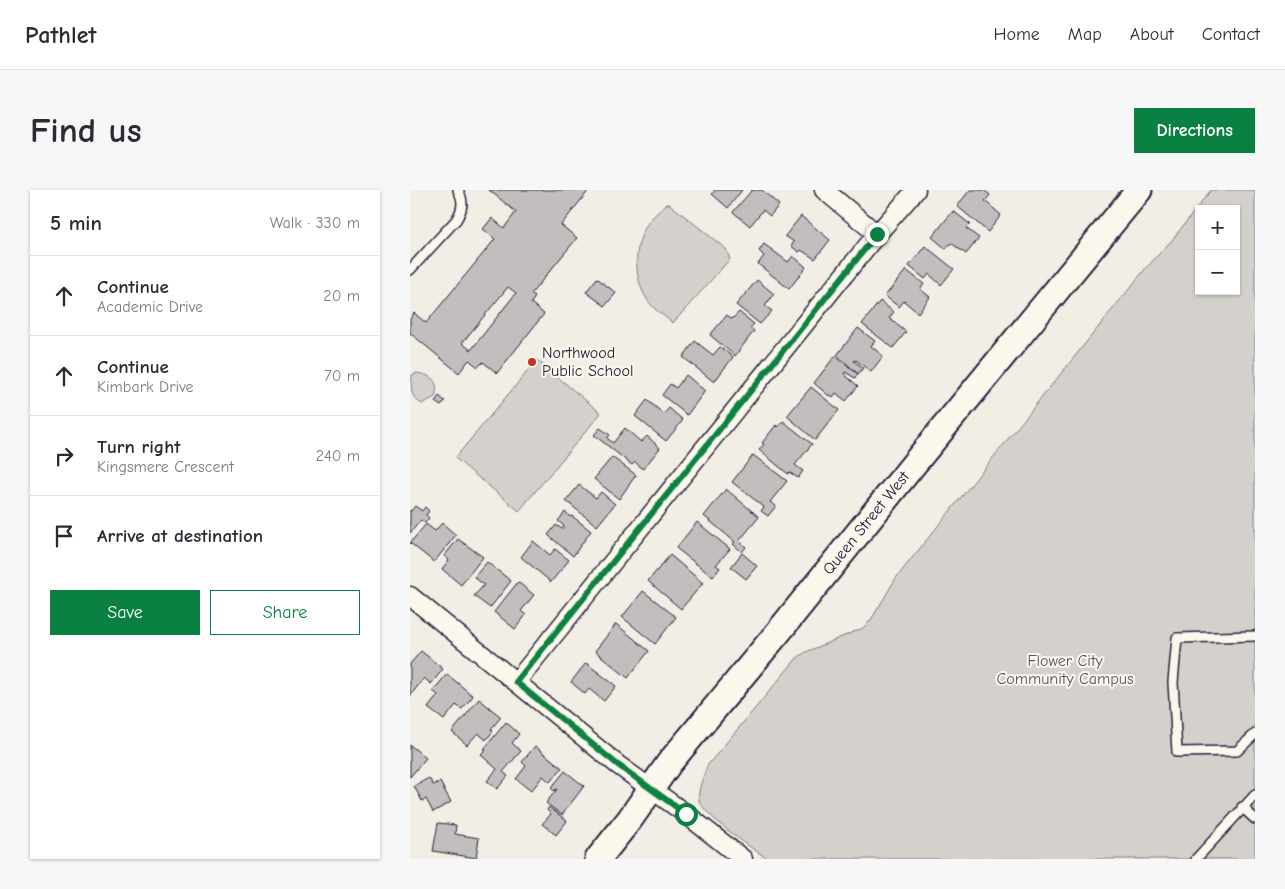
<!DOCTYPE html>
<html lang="en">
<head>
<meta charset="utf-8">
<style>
	:root { --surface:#fff; --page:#f7f7f7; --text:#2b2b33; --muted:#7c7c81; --line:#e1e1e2; --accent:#0b8043 }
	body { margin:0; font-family:"Comic Neue",sans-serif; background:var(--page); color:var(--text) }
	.controls { position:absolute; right:15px; top:15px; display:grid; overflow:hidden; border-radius:0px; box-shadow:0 1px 4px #0004 }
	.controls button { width:45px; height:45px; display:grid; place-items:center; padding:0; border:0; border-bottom:1px solid var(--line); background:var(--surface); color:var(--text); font:25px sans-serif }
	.stop { position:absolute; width:15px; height:15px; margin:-11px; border:4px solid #0b8043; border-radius:50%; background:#fff }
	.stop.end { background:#0b8043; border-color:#fff; box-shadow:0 1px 5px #0008 }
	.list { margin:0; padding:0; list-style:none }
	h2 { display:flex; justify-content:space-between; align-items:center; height:65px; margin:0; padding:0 20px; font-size:21px }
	h2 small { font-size:16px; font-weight:400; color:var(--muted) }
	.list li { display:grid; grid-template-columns:32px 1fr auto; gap:15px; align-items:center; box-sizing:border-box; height:80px; padding:0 20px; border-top:1px solid var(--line) }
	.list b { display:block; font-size:19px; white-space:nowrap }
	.list p { margin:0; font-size:16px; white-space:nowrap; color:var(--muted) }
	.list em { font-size:16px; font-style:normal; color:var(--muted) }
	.actions { display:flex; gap:10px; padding:15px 20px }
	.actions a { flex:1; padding:11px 0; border:1px solid var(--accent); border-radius:0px; text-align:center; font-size:18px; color:var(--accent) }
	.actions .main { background:var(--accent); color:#fff }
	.icon { flex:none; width:28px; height:28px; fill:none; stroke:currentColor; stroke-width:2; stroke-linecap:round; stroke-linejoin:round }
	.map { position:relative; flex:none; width:845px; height:669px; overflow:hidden; border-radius:0px }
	header { display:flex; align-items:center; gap:30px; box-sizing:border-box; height:70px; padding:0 25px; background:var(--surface); border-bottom:1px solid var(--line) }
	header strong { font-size:24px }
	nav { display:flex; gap:28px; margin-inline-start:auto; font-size:18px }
	.intro { display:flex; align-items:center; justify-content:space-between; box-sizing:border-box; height:120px; padding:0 30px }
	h1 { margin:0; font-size:35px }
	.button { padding:12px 22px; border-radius:0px; background:var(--accent); color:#fff; font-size:18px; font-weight:700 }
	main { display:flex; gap:30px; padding:0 30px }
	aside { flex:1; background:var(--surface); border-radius:0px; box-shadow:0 1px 4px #0004 }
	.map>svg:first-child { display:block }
</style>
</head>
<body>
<header>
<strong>Pathlet</strong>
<nav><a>Home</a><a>Map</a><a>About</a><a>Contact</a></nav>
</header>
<div class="intro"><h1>Find us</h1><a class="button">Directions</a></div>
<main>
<aside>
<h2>5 min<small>Walk · 330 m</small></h2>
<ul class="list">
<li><svg class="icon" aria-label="ahead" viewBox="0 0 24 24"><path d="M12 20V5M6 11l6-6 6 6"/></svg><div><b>Continue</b><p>Academic Drive</p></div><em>20 m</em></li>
<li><svg class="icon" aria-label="ahead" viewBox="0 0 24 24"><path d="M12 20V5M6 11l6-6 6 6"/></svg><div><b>Continue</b><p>Kimbark Drive</p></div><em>70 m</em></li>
<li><svg class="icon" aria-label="right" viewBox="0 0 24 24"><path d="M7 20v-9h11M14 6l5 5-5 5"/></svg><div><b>Turn right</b><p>Kingsmere Crescent</p></div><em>240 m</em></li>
<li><svg class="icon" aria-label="arrive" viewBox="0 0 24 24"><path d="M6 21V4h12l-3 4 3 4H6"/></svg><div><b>Arrive at destination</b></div></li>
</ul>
<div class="actions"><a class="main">Save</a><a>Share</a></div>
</aside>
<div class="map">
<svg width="845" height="669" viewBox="0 0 845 669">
	<rect width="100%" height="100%" fill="#f2eee5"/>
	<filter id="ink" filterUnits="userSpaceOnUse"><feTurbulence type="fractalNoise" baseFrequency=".02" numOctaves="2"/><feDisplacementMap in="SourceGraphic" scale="10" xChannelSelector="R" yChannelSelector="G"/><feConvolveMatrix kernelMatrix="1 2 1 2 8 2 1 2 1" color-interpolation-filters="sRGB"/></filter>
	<g filter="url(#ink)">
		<!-- green -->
		<path fill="#d4d1cc" stroke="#7b7a84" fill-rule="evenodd" d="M 801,0 L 845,0 L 845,669 L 358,669 C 344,660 293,625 289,610 C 287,600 294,586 297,576 L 387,468 L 396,462 L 453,438 L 461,430 L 486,388 L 736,78 L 762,50 ZM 789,19 L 826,19 L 826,101 L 789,101 Z
			M 258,13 L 316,59 L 320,69 L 263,133 C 257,128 250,124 244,118 C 222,96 221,53 241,29 C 246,23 253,18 258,13 Z
			M 127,170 L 191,223 L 109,321 L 45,268 Z
			M 7,183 C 22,185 30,192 25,207 L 12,214 C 0,207 1,200 2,185 Z"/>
		<!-- building -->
		<path fill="#c2bebe" stroke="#22223b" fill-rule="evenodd" d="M 79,0 L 179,0 L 151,35 L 167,48 L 121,104 L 125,107 L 121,113 L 134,124 L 87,183 L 73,172 L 68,177 L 59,170 L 49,183 L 0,143 L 0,129 L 4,123 L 16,133 L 85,49 L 73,39 L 82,28 L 94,38 L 106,22 ZM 98,97 L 106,103 L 61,160 L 52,153 Z
			M 305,0 L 332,0 L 318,18 L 302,4 Z
			M 342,0 L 352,0 L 369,15 L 360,26 L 353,20 L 340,36 L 323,22 Z
			M 560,0 L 574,0 L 580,5 L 575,11 L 591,25 L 578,42 L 547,16 Z
			M 543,21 L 560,34 L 556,38 L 569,48 L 556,64 L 541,53 L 536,59 L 522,47 Z
			M 391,26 L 420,50 L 405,69 L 391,60 L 389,62 L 381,56 L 384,52 L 375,46 Z
			M 354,54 L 378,72 L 383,66 L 396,77 L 379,99 L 348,74 L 354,66 L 349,61 Z
			M 515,56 L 544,79 L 531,95 L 519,84 L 515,89 L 499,76 Z
			M 496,80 L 514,94 L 510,99 L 520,107 L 508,123 L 494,111 L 489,117 L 475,106 Z
			M 187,88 L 206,103 L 195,116 L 176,102 Z
			M 347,90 L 364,104 L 355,116 L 362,121 L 350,134 L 326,115 Z
			M 470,111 L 484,122 L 479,128 L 496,142 L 483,158 L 452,134 Z
			M 329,122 L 344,134 L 340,138 L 344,141 L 325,166 L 300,145 L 317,125 L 322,129 Z
			M 448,138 L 465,151 L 461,156 L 473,166 L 461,182 L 446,170 L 444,171 L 453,178 L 448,184 L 427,165 Z
			M 285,151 L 303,165 L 310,157 L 323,167 L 304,192 L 273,167 Z
			M 425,166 L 448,184 L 445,188 L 435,182 L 434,184 L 448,196 L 436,211 L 426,203 L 423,207 L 420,205 L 419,206 L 404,193 Z
			M 276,185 L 295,201 L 277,225 L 252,205 L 260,194 L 266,198 Z
			M 401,197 L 429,220 L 405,250 L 377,226 Z
			M 29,206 L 35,211 L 31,216 L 25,212 Z
			M 237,210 L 254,224 L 259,218 L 273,230 L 256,251 L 225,226 Z
			M 373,231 L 402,254 L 385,275 L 393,281 L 388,288 L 379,282 L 378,284 L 349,260 L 354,254 L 352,253 L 366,235 L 368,237 Z
			M 190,238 L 200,245 L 197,248 L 203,253 L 215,238 L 231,252 L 237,246 L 250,258 L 233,279 L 225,272 L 222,275 L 184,245 Z
			M 343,265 L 377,291 L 360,312 L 366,316 L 358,326 L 351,321 L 354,317 L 322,292 Z
			M 202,267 L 226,285 L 209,309 L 184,289 Z
			M 169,295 L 186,308 L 191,302 L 205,314 L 187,336 L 156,311 Z
			M 316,299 L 349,327 L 329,351 L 336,357 L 332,362 L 323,354 L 325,352 L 294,326 Z
			M 5,316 L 12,321 L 15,317 L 19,321 L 16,325 L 19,328 L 15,333 L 11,330 L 0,343 L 0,320 L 1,321 Z
			M 155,322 L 161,327 L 162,326 L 181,341 L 163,366 L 138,345 L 146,335 L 152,339 L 154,336 L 148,331 Z
			M 287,332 L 320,359 L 306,375 L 310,378 L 303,387 L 266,358 Z
			M 32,333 L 46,345 L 24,372 L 0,353 L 16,334 L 25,341 Z
			M 48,349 L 73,367 L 51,395 L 32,379 L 39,370 L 34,366 Z
			M 123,351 L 140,365 L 145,359 L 159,370 L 141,392 L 111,367 Z
			M 332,363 L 347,376 L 336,389 L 321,377 Z
			M 260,365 L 293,393 L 271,419 L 238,391 Z
			M 77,372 L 101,391 L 80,418 L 64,406 L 74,395 L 64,387 Z
			M 108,392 L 124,405 L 111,421 L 116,425 L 105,439 L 84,422 Z
			M 233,401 L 266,427 L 245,454 L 212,427 Z
			M 206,434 L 239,461 L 218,488 L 185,461 Z
			M 11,461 L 33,479 L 21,494 L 14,488 L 0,506 L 0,474 Z
			M 176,473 L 206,496 L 194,511 L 179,499 L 175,504 L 161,492 Z
			M 37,484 L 63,506 L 52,519 L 46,515 L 34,530 L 18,518 L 28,505 L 23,501 Z
			M 69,509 L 91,527 L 81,539 L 83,541 L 76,550 L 68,543 L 57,555 L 42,542 Z
			M 96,532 L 109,544 L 102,553 L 111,561 L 93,582 L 98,586 L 87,599 L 77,591 L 87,579 L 71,565 L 76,560 L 74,559 Z
			M 0,555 L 16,568 L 0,587 Z
			M 125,556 L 152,578 L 140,592 L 133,586 L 121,601 L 106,589 L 116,576 L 112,572 Z
			M 155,581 L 174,596 L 152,625 L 136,613 L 147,599 L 144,601 L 141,598 Z
			M 19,588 L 23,595 L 30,592 L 41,612 L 23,622 L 16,609 L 12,611 L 4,596 Z
			M 139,617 L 157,631 L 146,645 L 132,634 L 141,624 L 137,620 Z
			M 28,633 L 46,635 L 45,644 L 69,648 L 66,668 L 23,661 Z"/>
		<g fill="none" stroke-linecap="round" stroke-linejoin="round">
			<defs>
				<path id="lane" d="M 0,80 L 46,30 C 53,19 54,11 48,0
					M 845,446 L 767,448 L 763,492 L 767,562 L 827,561 L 845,544
					M 832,617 L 845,629
					M 786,669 L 845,605"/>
				<path id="street" d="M 414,0 L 467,44
					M 0,406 L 208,575 L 276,624 L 333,669
					M 106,492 L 467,44 L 506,0"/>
				<g id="secondary">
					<path id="s1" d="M 188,669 L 220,629 L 260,572 L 370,440 L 503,275 L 729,0"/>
				</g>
			</defs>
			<!-- lane casing -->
			<use href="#lane" stroke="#22223b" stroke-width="12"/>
			<!-- street casing -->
			<use href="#street" stroke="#22223b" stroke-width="21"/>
			<!-- secondary casing -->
			<use href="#secondary" stroke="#22223b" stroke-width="29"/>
			<!-- lane -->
			<use href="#lane" stroke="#fbf7ec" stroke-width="9"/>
			<!-- street -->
			<use href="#street" stroke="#fbf7ec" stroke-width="18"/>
			<!-- secondary -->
			<use href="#secondary" stroke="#fbf7ec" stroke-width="25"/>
		</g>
	</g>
	<g fill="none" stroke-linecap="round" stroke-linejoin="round" filter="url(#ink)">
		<!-- route -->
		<path stroke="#0b8043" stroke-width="6" d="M 276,624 L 208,575 L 106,492 L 467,44"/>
	</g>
	<!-- markers -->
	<circle fill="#c8321e" stroke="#fbf7ec" stroke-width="2" cx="122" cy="172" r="5"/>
	<g text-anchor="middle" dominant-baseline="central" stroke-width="4" stroke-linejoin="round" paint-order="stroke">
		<!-- poi labels -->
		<g font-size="16" fill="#22223b" stroke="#fbf7ec" text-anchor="start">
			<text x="132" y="163">Northwood<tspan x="132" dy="18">Public School</tspan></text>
		</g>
		<!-- street labels -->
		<g font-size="16" fill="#22223b" stroke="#fbf7ec">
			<text stroke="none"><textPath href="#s1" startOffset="430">Queen Street West</textPath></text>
		</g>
		<!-- park labels -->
		<g font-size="16" fill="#575766" stroke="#fbf7ec">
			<text x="655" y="471">Flower City<tspan x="655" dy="18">Community Campus</tspan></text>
		</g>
	</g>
</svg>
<div class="controls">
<button>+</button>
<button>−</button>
</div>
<div class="stop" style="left:276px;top:624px"></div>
<div class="stop end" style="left:467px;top:44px"></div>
</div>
</main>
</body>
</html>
